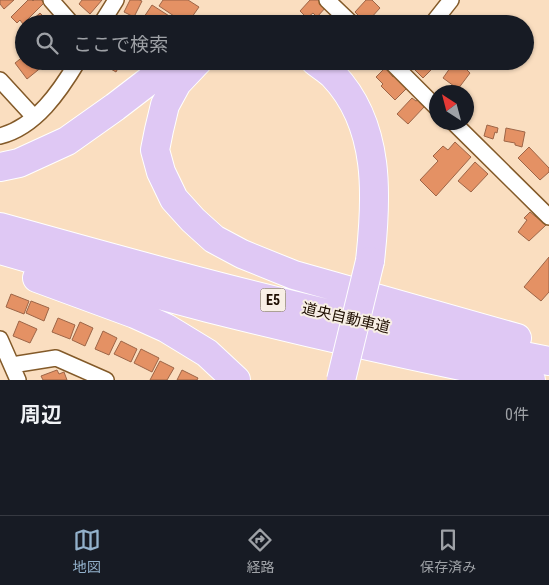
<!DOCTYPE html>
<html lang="ja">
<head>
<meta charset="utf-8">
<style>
	:root { --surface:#171b24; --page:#20242c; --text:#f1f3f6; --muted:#9ea1a6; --line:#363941; --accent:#93b1cb }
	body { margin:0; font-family:"Roboto Condensed","Noto Sans JP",sans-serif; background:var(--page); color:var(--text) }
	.compass { position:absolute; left:429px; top:85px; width:45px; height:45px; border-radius:50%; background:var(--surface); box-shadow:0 1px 4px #0004; rotate:324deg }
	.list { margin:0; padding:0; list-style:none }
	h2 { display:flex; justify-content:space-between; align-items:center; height:65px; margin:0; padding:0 20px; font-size:21px }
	h2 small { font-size:16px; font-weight:400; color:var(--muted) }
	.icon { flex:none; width:28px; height:28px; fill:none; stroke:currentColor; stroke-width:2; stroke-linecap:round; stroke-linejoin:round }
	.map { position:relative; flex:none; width:549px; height:380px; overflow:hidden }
	.search { position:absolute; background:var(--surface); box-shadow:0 1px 4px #0004; left:15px; right:15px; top:15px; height:55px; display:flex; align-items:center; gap:12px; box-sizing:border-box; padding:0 18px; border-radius:28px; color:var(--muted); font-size:19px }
	.sheet { height:135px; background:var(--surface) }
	nav { display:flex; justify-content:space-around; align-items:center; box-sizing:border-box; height:70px; border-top:1px solid var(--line); background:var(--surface); font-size:14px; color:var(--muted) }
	nav a { display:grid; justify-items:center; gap:2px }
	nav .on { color:var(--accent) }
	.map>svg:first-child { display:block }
</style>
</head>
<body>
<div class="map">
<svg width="549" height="380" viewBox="0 0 549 380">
	<rect width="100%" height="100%" fill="#fadec0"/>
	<!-- building -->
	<path fill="#e49164" stroke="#9d6547" d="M 0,0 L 14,0 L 4,9 L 0,4 Z
		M 28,0 L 32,0 L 33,1 L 34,0 L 41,0 L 44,3 L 23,24 L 20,20 L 17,23 L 11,17 Z
		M 82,0 L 102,0 L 90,14 L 79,4 Z
		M 130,0 L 139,0 L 142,1 L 134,17 L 124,12 Z
		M 163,0 L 188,0 L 199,7 L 187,24 L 186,24 L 159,6 Z
		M 310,0 L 320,0 L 327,6 L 317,17 L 313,13 L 307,18 L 300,11 Z
		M 366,0 L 372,0 L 380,8 L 370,19 L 368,16 L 363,22 L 359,18 L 360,17 L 355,12 Z
		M 152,5 L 177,21 L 176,24 L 147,24 L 142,20 Z
		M 40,13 L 47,20 L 53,14 L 57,19 L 51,24 L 28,24 Z
		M 24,56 L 24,61 L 39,61 L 43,66 L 27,79 L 15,63 Z
		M 106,61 L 122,61 L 116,72 L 104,65 Z
		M 416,61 L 440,61 L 423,78 L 411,66 Z
		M 455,61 L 469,61 L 471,63 L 466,69 L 470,73 L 458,89 L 443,78 Z
		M 385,68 L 393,77 L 396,75 L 408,87 L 395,100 L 381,86 L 383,84 L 376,77 Z
		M 412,98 L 416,101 L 418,100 L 425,106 L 408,124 L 397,114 Z
		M 487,125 L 498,128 L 497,133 L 495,132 L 493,139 L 484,136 Z
		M 506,128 L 525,132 L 522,147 L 515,145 L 515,143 L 504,141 Z
		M 455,142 L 471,157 L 436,196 L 420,180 L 438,161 L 433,156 L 443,146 L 448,150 Z
		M 529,147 L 549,168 L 549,172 L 540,180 L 518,158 Z
		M 475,162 L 488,174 L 471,192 L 458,181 Z
		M 530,212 L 546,225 L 529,241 L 518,232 L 527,220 L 524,218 Z
		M 549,257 L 549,292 L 541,301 L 524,287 Z
		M 11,294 L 29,301 L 24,314 L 6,307 Z
		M 31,301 L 49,308 L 44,321 L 26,313 Z
		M 58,318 L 75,325 L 70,339 L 52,332 Z
		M 19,321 L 37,329 L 30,343 L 13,336 Z
		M 80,322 L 93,328 L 85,346 L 72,340 Z
		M 103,331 L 117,338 L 109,355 L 95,349 Z
		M 121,341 L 137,349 L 131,362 L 114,354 Z
		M 141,349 L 159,358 L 152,372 L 134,363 Z
		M 160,361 L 174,368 L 167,380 L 150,380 Z
		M 57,370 L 59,374 L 64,372 L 67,380 L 43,380 L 41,376 Z
		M 182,370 L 198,378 L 197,380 L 177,380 Z"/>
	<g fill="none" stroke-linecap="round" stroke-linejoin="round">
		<defs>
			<path id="street" d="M 51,0 L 72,24
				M 327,0 L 352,24
				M 101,24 L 116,0
				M 432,24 L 451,0
				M 390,61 L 436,107
				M 0,80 L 34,117
				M 453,122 L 549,217
				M 0,136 C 36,127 60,91 78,61
				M 0,339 L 18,380
				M 12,365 L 56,358 L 106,380"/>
			<path id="highway" d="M 198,61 L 195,64 L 177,83 L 165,105 L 159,130 L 155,150 L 161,172 L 174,199 L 193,220 L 214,239 L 242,254 L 294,275 L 517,338
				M 315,61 C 321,66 328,70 333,75 C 381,125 377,198 370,261
				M 0,167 L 19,163 L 67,141 L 115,107 L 175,61
				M 0,227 C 133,264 266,301 400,330 C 450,341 499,351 549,361
				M 0,250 C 69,270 139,290 208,308 C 315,335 423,359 531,380
				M 37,278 L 135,314 L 166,328 L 207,353 L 236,380"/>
		</defs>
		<!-- street casing -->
		<use href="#street" stroke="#835a29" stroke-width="18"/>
		<!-- highway casing -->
		<use href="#highway" stroke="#fff" stroke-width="30"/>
		<!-- street -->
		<use href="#street" stroke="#fff" stroke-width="15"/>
		<!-- highway -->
		<use href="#highway" stroke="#dfc8f4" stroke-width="28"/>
		<defs>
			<path id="highway-bridge" d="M 341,380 L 370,261"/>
		</defs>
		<!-- highway-bridge casing -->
		<use href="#highway-bridge" stroke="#fff" stroke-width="30" stroke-linecap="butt"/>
		<!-- highway-bridge -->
		<use href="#highway-bridge" stroke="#dfc8f4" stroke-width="28"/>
	</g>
	<g text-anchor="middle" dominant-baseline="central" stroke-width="4" stroke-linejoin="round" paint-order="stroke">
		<!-- shield labels -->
		<rect fill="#f8efe5" stroke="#5f5245" stroke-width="1" x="260.5" y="288.5" width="25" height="23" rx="4"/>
		<g font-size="14" font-weight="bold" fill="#1e0e00">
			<text x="273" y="300">E5</text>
		</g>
		<!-- street labels -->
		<g font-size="15" fill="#1e0e00" stroke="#f8efe5">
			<text transform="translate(346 318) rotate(13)">道央自動車道</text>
		</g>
	</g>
</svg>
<svg class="compass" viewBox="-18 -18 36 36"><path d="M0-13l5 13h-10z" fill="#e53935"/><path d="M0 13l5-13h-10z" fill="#9ea1a6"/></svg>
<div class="search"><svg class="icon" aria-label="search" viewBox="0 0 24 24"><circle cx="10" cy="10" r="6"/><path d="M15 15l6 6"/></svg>ここで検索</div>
</div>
<section class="sheet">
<h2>周辺<small>0件</small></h2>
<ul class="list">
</ul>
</section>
<nav>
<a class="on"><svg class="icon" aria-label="map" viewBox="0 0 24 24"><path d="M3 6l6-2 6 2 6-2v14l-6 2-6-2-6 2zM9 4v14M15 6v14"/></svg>地図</a>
<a><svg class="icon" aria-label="directions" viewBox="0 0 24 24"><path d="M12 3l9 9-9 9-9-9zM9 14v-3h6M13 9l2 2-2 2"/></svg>経路</a>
<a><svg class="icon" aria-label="saved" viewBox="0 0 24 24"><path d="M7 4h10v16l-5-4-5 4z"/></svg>保存済み</a>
</nav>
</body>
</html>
